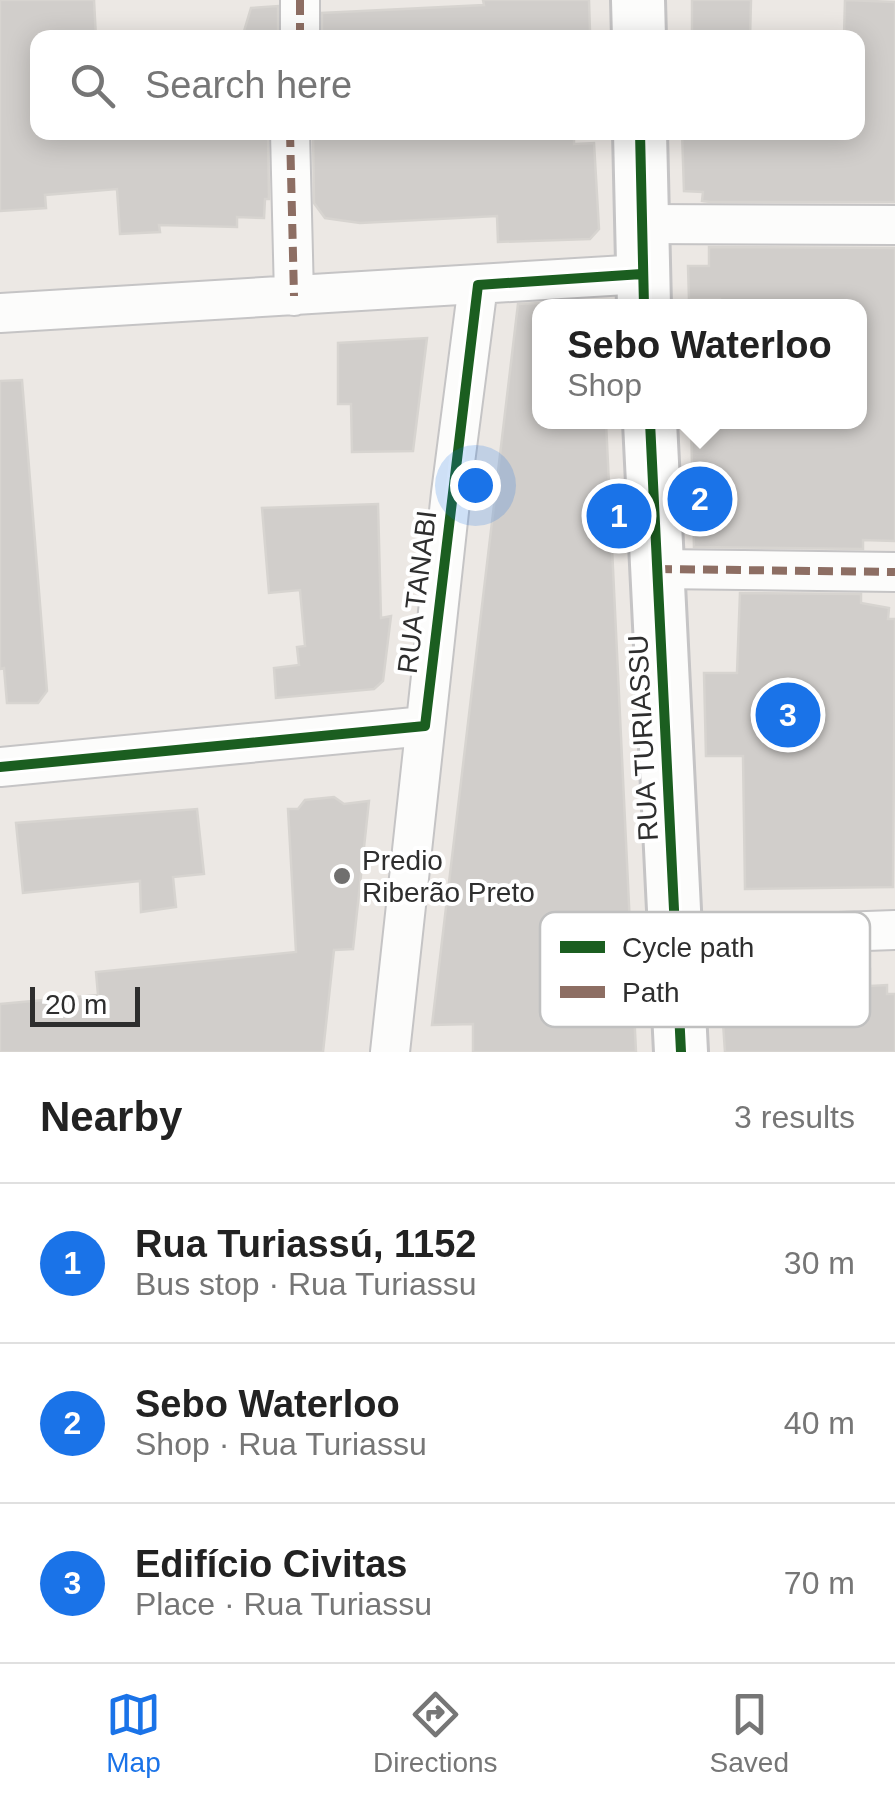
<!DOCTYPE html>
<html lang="en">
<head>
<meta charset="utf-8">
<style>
	:root { --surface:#fff; --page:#f2f2f2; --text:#222; --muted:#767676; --line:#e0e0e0; --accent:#1a73e8 }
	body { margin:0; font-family:Helvetica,sans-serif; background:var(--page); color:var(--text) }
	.scale { position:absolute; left:30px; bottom:25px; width:110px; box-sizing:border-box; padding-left:10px; border:5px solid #2e2e2e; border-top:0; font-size:28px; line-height:35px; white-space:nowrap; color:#2e2e2e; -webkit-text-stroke:8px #fff; paint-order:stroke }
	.you { position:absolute; left:475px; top:485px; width:35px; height:35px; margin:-25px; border:8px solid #fff; border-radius:50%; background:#1a73e8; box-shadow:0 0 0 15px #1a73e833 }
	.badge { display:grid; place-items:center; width:65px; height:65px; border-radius:50%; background:var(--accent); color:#fff; font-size:32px; font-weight:700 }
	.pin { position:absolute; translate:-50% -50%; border:5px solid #fff; box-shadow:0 2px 10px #0006 }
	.popup { position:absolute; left:532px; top:299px; width:335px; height:130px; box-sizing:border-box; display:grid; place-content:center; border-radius:20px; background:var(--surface); filter:drop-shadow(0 2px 8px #0005); font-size:32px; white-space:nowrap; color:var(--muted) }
	.popup b { font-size:38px; color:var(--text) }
	.popup::after { content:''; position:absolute; left:50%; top:100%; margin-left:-20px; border:20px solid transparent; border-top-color:var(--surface) }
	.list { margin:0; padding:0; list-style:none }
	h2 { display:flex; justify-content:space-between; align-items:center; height:130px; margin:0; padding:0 40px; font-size:42px }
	h2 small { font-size:32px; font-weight:400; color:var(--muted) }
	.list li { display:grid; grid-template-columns:65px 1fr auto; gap:30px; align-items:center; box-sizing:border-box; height:160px; padding:0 40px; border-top:2px solid var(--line) }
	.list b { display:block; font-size:38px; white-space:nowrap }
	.list p { margin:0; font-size:32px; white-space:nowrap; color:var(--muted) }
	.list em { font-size:32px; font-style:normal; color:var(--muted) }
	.icon { flex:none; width:55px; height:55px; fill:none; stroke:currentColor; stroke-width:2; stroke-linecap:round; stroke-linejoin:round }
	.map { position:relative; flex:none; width:895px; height:1052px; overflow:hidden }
	.search { position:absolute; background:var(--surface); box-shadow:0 5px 25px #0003; left:30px; right:30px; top:30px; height:110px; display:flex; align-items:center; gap:25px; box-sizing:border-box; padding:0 35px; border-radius:20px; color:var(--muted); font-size:38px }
	.sheet { height:610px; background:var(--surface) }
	nav { display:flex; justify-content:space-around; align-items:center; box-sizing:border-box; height:140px; border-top:2px solid var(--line); background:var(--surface); font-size:28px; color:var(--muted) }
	nav a { display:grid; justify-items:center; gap:5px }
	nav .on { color:var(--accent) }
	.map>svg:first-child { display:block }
</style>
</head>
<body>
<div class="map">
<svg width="895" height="1052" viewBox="0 0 895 1052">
	<rect width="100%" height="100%" fill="#ece8e4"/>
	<!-- building -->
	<path fill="#d1cecb" stroke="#d7d4d0" stroke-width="2.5" d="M 0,0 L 94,0 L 96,38 L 38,38 L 38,132 L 268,132 L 269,199 L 265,199 L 264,218 L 237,217 L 237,227 L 159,225 L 160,232 L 120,234 L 117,189 L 45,195 L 46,208 L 0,211 Z
		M 483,0 L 589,0 L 590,32 L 570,33 L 570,38 L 322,38 L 322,13 L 484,5 Z
		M 692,0 L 751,0 L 750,38 L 692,38 Z
		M 845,0 L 895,2 L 895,202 L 710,202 L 702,201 L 703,192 L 684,191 L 682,132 L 858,132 L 858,37 L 844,36 Z
		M 278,6 L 278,38 L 242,38 L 251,8 Z
		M 313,132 L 574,132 L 574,144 L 594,143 L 599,229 L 590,239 L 498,242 L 497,216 L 360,223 L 325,218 L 314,203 Z
		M 709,247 L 895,248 L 895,541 L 863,540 L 863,549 L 694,547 L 691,422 L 860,422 L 860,306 L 720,306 L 720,299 L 689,299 L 688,266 L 709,266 Z
		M 540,303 L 540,422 L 606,422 L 636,1052 L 473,1052 L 473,1024 L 432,1025 L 518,304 Z
		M 427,338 L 413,451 L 352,452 L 351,404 L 338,404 L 338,343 Z
		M 22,380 L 47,691 L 38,703 L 7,703 L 4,668 L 0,669 L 0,381 Z
		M 378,504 L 381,618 L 391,616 L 383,681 L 374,689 L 276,698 L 274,668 L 299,665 L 297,647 L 305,646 L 300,590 L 269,593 L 262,508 Z
		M 740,593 L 861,594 L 861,603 L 889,608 L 888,619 L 895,619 L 893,887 L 745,889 L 743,756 L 706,756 L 704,673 L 737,673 Z
		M 334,797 L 344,804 L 369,801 L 353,949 L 334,950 L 323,1052 L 0,1052 L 0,1004 L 98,995 L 96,972 L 296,952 L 288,809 L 298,809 L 305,800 Z
		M 197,809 L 204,874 L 173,877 L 176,907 L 141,912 L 140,881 L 23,893 L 16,823 Z
		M 870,969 L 870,986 L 887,985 L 887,994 L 895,994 L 895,1052 L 725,1052 L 720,978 Z"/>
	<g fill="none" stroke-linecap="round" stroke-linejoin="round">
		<defs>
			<path id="street" d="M 300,0 L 300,38
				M 290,132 L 294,296
				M 640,224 L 895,225
				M 0,313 L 642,274
				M 657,569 L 895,572
				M 0,767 L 425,726
				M 675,938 L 895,930
				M 390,1052 L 451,493 L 478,285"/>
			<path id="secondary" d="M 638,0 L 639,38
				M 640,132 L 644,306
				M 650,422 L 681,1052"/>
		</defs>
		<!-- street casing -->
		<use href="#street" stroke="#c5c4c5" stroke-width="42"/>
		<!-- secondary casing -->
		<use href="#secondary" stroke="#c5c4c5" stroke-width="58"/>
		<!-- street -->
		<use href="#street" stroke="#fcfcfb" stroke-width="38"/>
		<!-- secondary -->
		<use href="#secondary" stroke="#fcfcfb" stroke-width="52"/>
		<!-- quiet -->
		<path stroke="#8d6e63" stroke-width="8" stroke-dasharray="15 8" stroke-linecap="butt" d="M 300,0 L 300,38
			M 290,132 L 294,296
			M 657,569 L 895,572"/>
		<defs>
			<path id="cycleway" d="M 640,132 L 644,306
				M 650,422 L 681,1052
				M 0,767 L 425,726 L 478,285 L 642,274"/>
		</defs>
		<!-- cycleway casing -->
		<use href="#cycleway" stroke="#fff" stroke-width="16"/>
		<!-- cycleway -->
		<use href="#cycleway" stroke="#1b5e20" stroke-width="10"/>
	</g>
	<!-- markers -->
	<circle fill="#706f6e" stroke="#fff" stroke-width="4" cx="342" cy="876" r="10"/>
	<g text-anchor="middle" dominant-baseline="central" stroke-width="8" stroke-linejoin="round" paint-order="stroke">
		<!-- street labels -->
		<g font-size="28" fill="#2e2e2e" stroke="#fff">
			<text transform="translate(417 592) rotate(-83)">RUA TANABI</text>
			<text transform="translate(643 738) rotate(-93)">RUA TURIASSU</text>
		</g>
		<!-- poi labels -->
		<g font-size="28" fill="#2e2e2e" stroke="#fff" text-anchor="start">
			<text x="362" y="860">Predio<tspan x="362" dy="32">Riberão Preto</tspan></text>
		</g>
	</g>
	<!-- legend -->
	<rect x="540" y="912" width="330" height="115" rx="15" fill="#fff" stroke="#c0c0c0" stroke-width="2.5"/>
	<rect x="560" y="941" width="45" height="12" fill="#1b5e20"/>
	<rect x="560" y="986" width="45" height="12" fill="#8d6e63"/>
	<g font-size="28" fill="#2e2e2e">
		<text x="622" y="957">Cycle path</text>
		<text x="622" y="1002">Path</text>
	</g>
</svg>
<div class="scale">20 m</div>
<div class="you"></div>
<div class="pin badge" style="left:619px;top:516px">1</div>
<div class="pin badge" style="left:700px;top:499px">2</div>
<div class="popup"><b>Sebo Waterloo</b>Shop</div>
<div class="pin badge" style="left:788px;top:715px">3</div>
<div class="search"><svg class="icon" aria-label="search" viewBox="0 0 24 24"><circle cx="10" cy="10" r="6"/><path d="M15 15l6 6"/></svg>Search here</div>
</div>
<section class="sheet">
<h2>Nearby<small>3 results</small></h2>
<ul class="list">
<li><span class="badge">1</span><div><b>Rua Turiassú, 1152</b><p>Bus stop · Rua Turiassu</p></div><em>30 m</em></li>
<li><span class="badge">2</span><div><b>Sebo Waterloo</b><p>Shop · Rua Turiassu</p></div><em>40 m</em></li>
<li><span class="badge">3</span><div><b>Edifício Civitas</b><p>Place · Rua Turiassu</p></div><em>70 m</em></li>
</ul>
</section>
<nav>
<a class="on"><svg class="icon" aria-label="map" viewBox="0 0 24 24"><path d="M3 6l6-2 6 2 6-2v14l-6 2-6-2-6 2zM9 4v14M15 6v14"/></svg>Map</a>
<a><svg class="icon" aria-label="directions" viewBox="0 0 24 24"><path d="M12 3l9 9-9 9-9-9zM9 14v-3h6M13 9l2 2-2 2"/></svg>Directions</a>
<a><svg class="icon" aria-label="saved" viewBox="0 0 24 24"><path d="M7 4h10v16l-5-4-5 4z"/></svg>Saved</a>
</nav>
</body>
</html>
